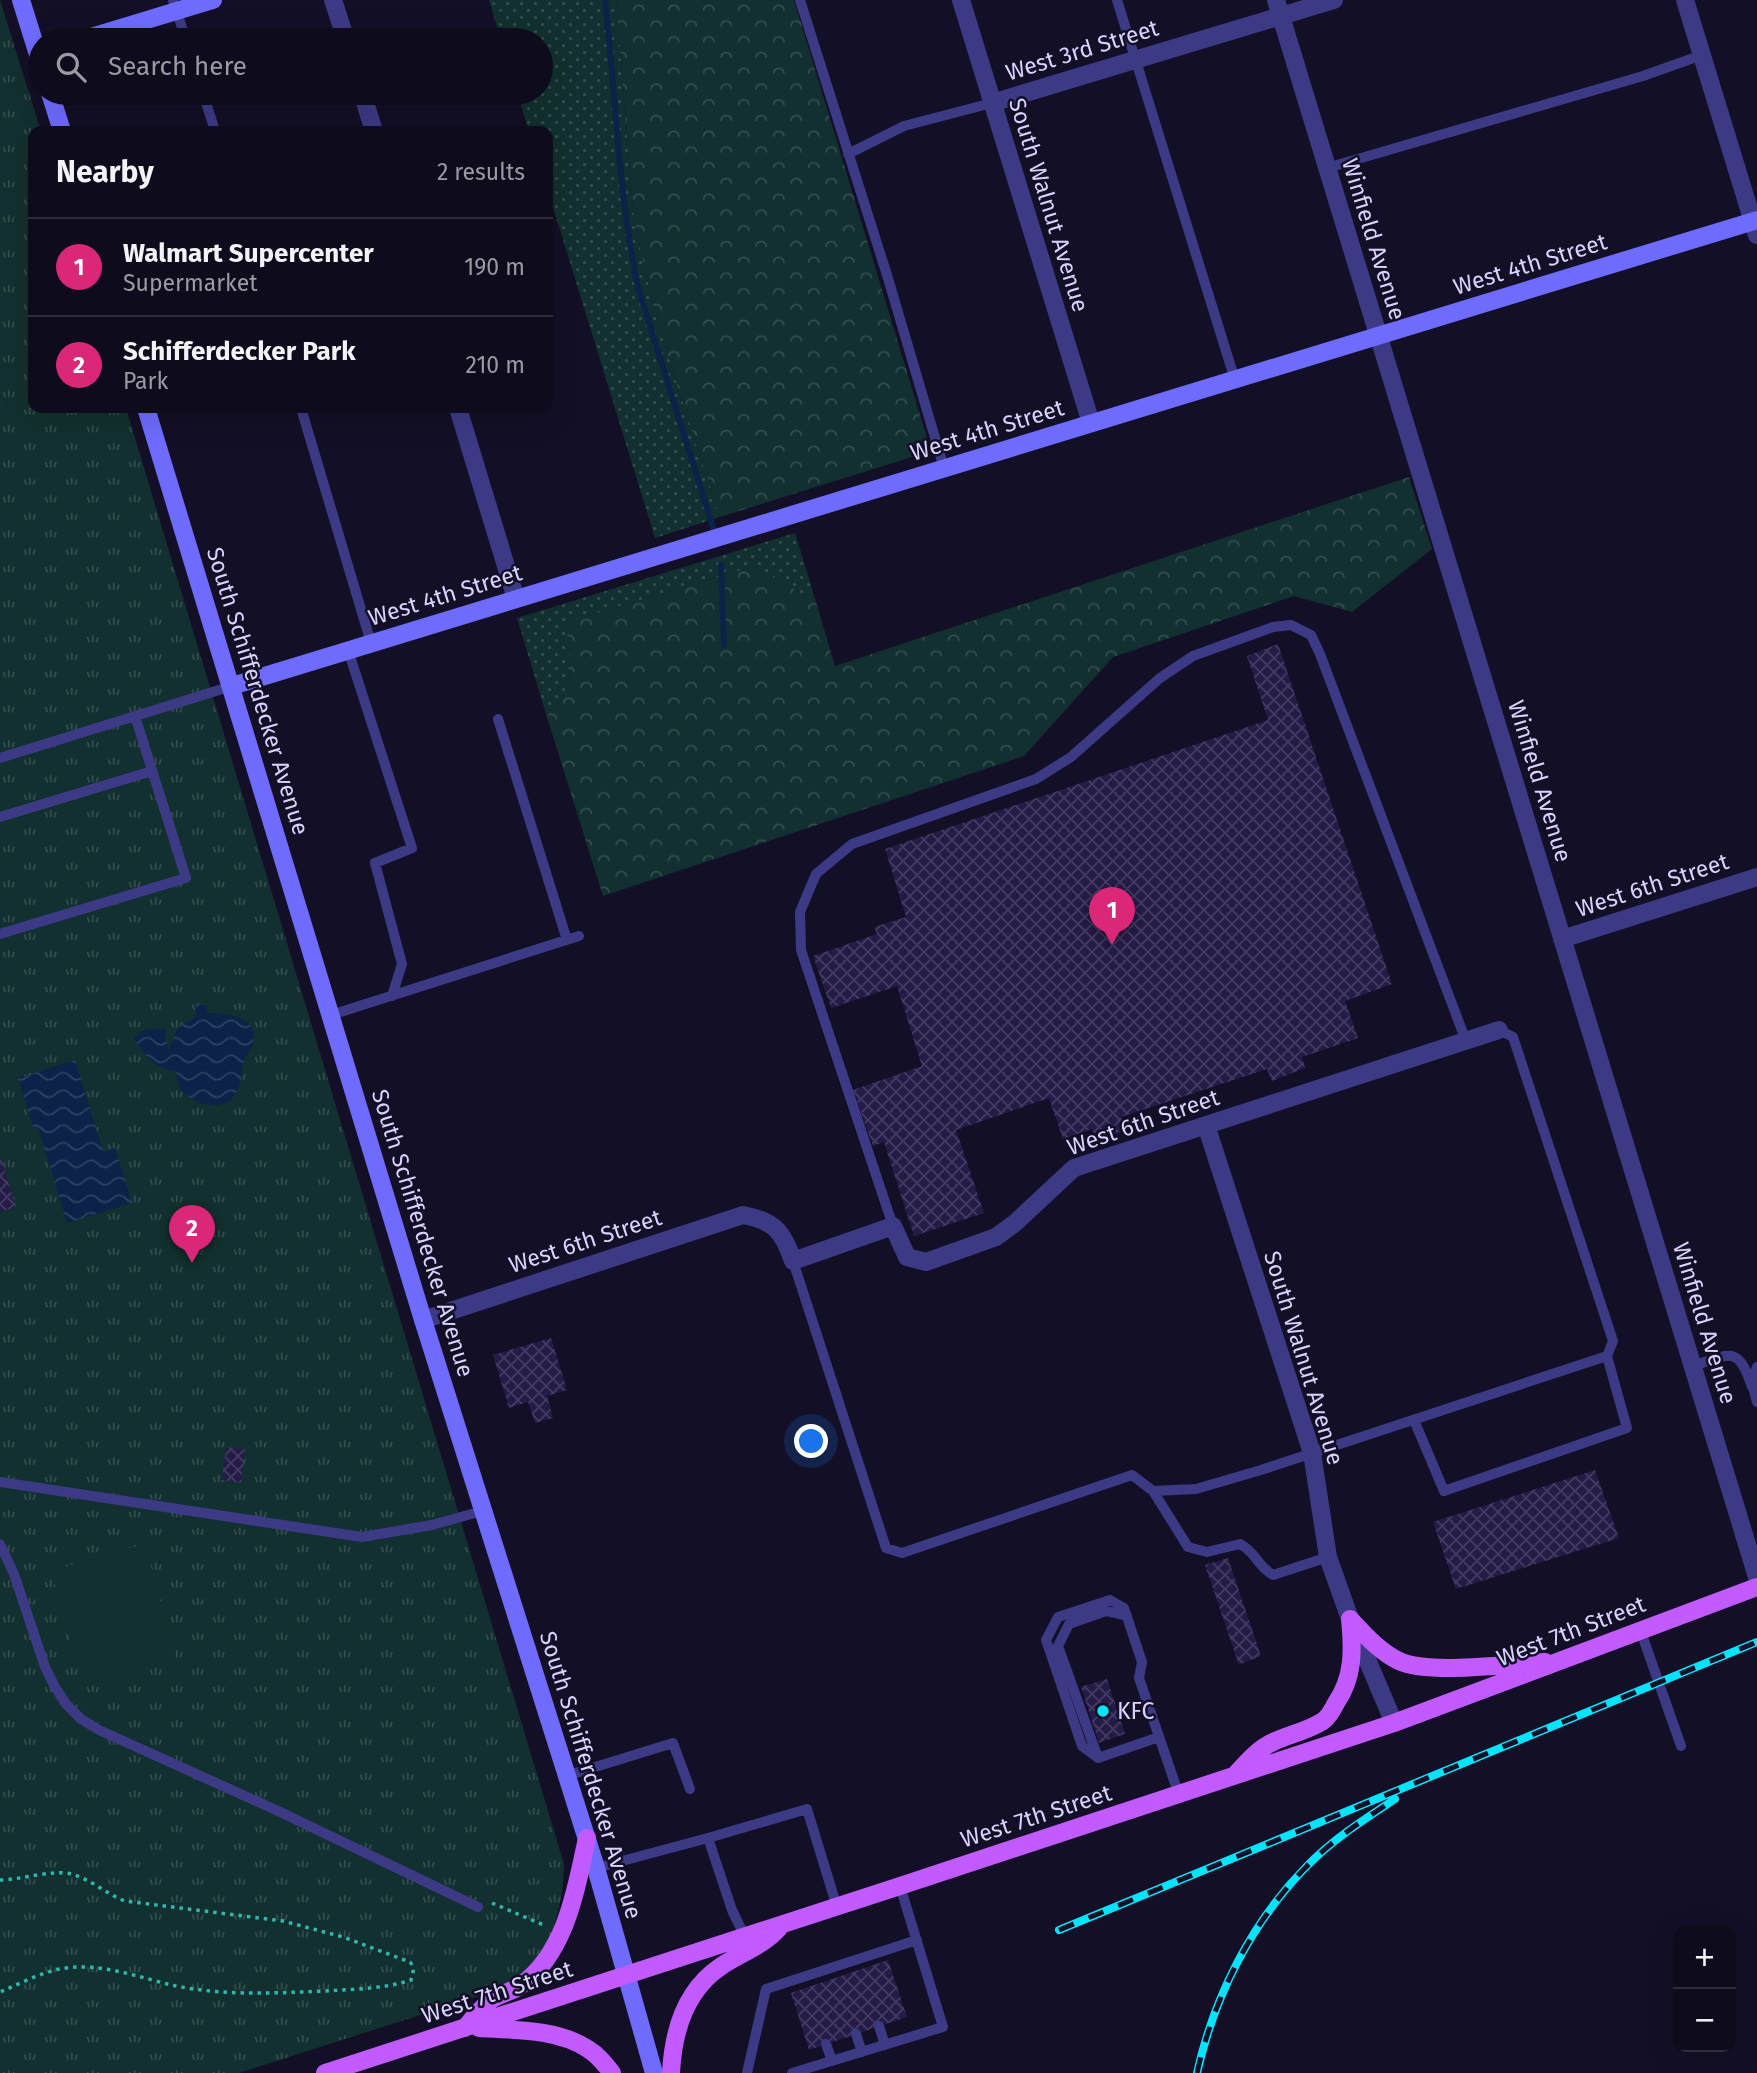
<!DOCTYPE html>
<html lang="en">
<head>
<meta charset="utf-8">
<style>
	:root { --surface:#0e0b1c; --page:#171425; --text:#f1f3f6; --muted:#9b9ba3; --line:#2e2b3b; --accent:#db2777 }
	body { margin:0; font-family:"Fira Sans",sans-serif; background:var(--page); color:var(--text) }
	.controls { position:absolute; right:21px; bottom:21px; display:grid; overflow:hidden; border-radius:14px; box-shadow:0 7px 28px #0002 }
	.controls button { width:63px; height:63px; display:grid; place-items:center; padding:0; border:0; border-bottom:2px solid var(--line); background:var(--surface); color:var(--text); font:35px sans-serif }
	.you { position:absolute; left:812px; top:1442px; width:24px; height:24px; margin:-18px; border:5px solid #fff; border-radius:50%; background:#1a73e8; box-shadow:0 0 0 10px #1a73e833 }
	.badge { display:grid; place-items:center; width:46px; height:46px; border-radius:50%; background:var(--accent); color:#fff; font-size:23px; font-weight:700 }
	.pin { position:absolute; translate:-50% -58px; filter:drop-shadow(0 2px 4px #0008) }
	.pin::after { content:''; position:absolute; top:37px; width:24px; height:21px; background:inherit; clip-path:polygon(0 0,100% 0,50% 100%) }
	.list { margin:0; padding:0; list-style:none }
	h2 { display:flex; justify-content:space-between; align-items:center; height:91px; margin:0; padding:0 28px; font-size:30px }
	h2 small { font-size:23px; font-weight:400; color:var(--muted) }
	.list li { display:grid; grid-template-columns:46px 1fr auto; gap:21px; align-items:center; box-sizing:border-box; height:98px; padding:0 28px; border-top:2px solid var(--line) }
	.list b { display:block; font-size:26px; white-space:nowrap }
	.list p { margin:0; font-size:23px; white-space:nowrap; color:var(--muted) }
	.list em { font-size:23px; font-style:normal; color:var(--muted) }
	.icon { flex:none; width:38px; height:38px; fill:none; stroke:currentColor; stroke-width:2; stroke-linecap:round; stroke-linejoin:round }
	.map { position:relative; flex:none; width:1757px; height:2073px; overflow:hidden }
	.search { position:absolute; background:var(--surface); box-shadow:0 7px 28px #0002; left:28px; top:28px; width:525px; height:77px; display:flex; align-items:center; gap:18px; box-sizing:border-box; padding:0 24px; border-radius:38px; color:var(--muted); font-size:26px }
	.panel { position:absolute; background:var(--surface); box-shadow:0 7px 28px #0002; left:28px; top:126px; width:525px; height:287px; border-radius:14px }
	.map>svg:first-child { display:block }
</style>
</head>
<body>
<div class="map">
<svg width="1757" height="2073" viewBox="0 0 1757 2073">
	<defs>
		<pattern id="grass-dots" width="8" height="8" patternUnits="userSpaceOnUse" patternTransform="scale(1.75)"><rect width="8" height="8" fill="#12302f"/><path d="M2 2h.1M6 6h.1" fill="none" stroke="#344d4e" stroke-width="1.8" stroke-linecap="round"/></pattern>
		<pattern id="forest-crowns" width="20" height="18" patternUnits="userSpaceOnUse" patternTransform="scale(1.75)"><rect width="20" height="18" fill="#12302f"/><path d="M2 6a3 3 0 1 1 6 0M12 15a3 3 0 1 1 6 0" fill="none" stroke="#344d4e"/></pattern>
		<pattern id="park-tufts" width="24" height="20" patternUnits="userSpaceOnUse" patternTransform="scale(1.75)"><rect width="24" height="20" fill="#12302f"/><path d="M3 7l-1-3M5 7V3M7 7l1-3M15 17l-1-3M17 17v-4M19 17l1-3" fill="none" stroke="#344d4e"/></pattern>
		<pattern id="water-waves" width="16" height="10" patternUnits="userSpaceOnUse" patternTransform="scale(1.75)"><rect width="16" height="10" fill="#0c2248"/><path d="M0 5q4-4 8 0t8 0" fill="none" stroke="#2f4163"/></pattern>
		<pattern id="building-cross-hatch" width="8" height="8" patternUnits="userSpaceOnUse" patternTransform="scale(1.75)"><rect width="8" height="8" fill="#241b47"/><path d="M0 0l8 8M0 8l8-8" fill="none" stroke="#433b63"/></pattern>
	</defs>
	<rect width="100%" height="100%" fill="#130f26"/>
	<!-- grass -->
	<path fill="url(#grass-dots)" d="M 489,0 L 616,0 L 633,209 C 650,314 688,415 720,517 L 655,538 L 548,191 L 548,131 L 529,131 L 517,93 L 541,93 L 541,40 L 501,40 Z
		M 795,533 L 816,602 L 755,566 L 567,622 L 571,668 L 569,684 L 547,717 L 517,618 Z"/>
	<!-- forest -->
	<path fill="url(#forest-crowns)" d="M 616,0 L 794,0 L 931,451 L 720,517 C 688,415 650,314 633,209 Z
		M 1409,477 L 1432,549 L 1352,612 L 1294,596 L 1113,657 L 1024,756 L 603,896 L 547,717 L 569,684 L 571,668 L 566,622 L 755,566 L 816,602 L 835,666 Z"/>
	<!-- park -->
	<path fill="url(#park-tufts)" d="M 0,0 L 41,131 L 33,131 L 33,408 L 126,408 L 564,1864 C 564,1892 557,1929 541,1953 C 531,1969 516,1979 501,1989 L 239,2073 L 0,2073 Z"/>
	<!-- garden -->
	<path fill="#12302f" d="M 145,1544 L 177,1661 L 84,1687 L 51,1571 Z"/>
	<!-- water -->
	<path fill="url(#water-waves)" d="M 196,1004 L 207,1005 L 207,1013 C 226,1013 260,1016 253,1044 C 251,1050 247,1054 245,1059 C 240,1070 242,1085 235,1095 C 222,1112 195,1106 182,1091 C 178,1086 177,1077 176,1071 C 154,1069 146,1056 134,1039 C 141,1028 153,1028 165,1029 L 168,1051 C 178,1030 172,1029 196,1017 Z
		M 75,1060 L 103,1151 L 115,1148 L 132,1203 L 67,1223 L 38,1127 L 33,1127 L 18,1078 Z"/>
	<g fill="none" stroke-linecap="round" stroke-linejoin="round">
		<!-- stream -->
		<path stroke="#0c2248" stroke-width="6" d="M 605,0 C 616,96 618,192 638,287 L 715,534
			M 721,565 L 724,645"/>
	</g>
	<!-- building -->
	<path fill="url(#building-cross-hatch)" d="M 1278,644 L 1392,984 L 1345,1001 L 1358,1038 L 1302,1057 L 1305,1068 L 1272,1081 L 1267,1069 L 1121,1117 L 1125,1130 L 1096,1141 L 1092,1129 L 1063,1139 L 1049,1098 L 956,1130 L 984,1213 L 914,1236 L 884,1142 L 873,1146 L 853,1090 L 922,1066 L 897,986 L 831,1008 L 813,956 L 877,934 L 874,927 L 906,917 L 885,849 L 1268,720 L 1247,656 Z
		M 0,1156 L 16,1207 L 0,1212 Z
		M 551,1338 L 567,1390 L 547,1396 L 553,1418 L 535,1423 L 528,1402 L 509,1408 L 493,1355 Z
		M 226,1447 L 245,1449 L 241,1483 L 222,1480 Z
		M 1595,1470 L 1619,1538 L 1456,1589 L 1433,1522 Z
		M 1228,1558 L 1261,1656 L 1239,1665 L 1205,1565 Z
		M 1107,1679 L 1125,1734 L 1099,1743 L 1081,1687 Z
		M 888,1960 L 907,2017 L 809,2050 L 791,1993 Z"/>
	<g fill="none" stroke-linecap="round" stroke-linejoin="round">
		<!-- path -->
		<path stroke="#2fb8b0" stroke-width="3.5" stroke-dasharray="3.5 5" stroke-linecap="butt" d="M 0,1880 C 20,1880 54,1869 71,1874 C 91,1879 106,1894 125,1901 L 283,1921 L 343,1937 L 410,1962 C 415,1968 413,1973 411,1980 C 384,1989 354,1989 326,1991 C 275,1993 226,1996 176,1986 C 140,1978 98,1961 60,1969 C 40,1973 19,1984 0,1992
			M 492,1903 L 546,1926"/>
		<!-- lane -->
		<path stroke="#3d3a85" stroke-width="10" d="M 173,0 L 186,40
			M 800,0 L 887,275 L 944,468
			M 1117,0 L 1235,380
			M 203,93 L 215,131
			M 848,154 L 904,126 L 992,103
			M 1327,168 L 1643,76 L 1702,55
			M 301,408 L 371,643
			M 348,650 L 412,848 L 375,863 L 402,964 L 392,996
			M 498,719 L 567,940
			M 0,758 L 232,686
			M 0,817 L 152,771
			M 0,934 L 186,878 L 135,716
			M 331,1015 L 579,936
			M 893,1226 L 801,950 L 800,912 L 816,874 L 852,844 L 1036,779 L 1071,757 L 1160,678 L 1193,656 L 1273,627 L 1291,625 L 1311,635 L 1320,654 L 1466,1041
			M 793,1261 L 886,1548 L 902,1553 L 1132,1475 L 1153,1491 L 1196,1489 L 1261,1470 L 1607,1356 L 1613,1341 L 1513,1037 L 1499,1030
			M 1693,1366 C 1730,1354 1738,1344 1752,1387
			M 1757,1367 C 1751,1380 1753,1389 1757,1402
			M 1414,1420 L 1444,1491 L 1627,1428 L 1607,1356
			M 0,1482 L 362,1537 L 432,1525 L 482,1511
			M 1153,1491 L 1188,1547 L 1207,1552 L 1240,1544 C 1257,1553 1256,1565 1273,1575 L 1328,1557
			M 0,1544 L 14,1574 L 45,1667 L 55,1687 L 66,1704 L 81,1719 L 99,1730 L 276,1810 L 478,1907
			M 1641,1632 L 1681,1746
			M 1159,1737 L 1098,1758 L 1082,1746 L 1046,1640 L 1058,1617 L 1110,1600 L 1124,1608 L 1142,1662 L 1139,1678 L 1179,1795
			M 1098,1758 L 1058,1646 L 1069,1624 L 1106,1611 L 1127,1616
			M 566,1776 L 673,1743 L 690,1789
			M 708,1838 L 807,1809 L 837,1907
			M 596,1868 L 708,1838 L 732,1910 L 745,1937
			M 879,2026 L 885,2045
			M 856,2034 L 862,2052
			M 826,2044 L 832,2061
			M 747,2073 L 766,1989 L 917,1940
			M 792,2073 L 943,2027 L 900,1886"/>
		<!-- street -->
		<path stroke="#3d3a85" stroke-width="18" d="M 333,0 L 346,40
			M 961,0 L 1091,423
			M 1276,0 L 1757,1577
			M 1685,0 L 1757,235
			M 362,93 L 374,131
			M 992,103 L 1334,0
			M 458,408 L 516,599
			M 1562,939 L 1757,877
			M 1206,1125 L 1312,1453 L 1328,1557 L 1350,1619 L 1394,1723
			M 423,1320 L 743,1215 C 774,1221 783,1231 793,1261 L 893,1226 L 907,1257 L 926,1262 L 996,1237 L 1015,1223 L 1074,1168 L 1499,1030"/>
		<!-- secondary -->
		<path stroke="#6f6bff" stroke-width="18" d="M 21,0 L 40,61
			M 81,40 L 213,0
			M 50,93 L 62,131
			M 146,408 L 423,1320 L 596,1868 L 654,2073
			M 232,686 L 1757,220"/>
		<!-- primary -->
		<path stroke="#c25bff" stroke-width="18" d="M 1350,1619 C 1365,1635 1380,1652 1399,1661 C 1429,1675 1509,1664 1545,1662
			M 1236,1774 C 1247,1762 1258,1749 1273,1742 C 1290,1734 1308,1731 1323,1721 C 1329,1717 1333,1709 1336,1703 C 1354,1677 1353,1650 1350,1619
			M 465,2028 C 473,2018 481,2008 491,2000 C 500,1994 511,1992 520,1986 C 566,1953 576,1890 587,1838
			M 479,2028 C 514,2030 558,2029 588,2049 C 598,2055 605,2064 612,2073
			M 325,2073 L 900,1886 L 1394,1723 L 1757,1587
			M 671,2073 C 673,2033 685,1991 720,1967 C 740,1953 762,1947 779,1928"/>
		<defs>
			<path id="rail" d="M 1059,1930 L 1757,1642
				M 1197,2073 C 1214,1997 1251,1923 1306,1867 C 1332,1840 1363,1820 1395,1799"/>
		</defs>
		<!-- rail casing -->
		<use href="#rail" stroke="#00e5ff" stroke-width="8"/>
		<!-- rail -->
		<use href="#rail" stroke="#130f26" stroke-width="5" stroke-dasharray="16" stroke-linecap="butt"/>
	</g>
	<!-- markers -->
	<circle fill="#00e5ff" stroke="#130f26" stroke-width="2.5" cx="1103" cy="1711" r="7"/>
	<g text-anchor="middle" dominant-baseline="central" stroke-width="5" stroke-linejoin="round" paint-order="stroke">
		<!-- street labels -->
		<g font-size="23" fill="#d9d4ff" stroke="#130f26">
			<text transform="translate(1082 50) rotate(-17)">West 3rd Street</text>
			<text transform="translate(1049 205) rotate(73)">South Walnut Avenue</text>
			<text transform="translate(1374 239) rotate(73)">Winfield Avenue</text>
			<text transform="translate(1530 264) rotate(-17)">West 4th Street</text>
			<text transform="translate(987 430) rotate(-17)">West 4th Street</text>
			<text transform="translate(445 595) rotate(-17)">West 4th Street</text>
			<text transform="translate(258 691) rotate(73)">South Schifferdecker Avenue</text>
			<text transform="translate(1540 781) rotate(73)">Winfield Avenue</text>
			<text transform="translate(1652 885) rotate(-18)">West 6th Street</text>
			<text transform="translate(1143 1122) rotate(-19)">West 6th Street</text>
			<text transform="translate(423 1233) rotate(73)">South Schifferdecker Avenue</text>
			<text transform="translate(585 1241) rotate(-18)">West 6th Street</text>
			<text transform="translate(1705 1323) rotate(73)">Winfield Avenue</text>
			<text transform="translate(1304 1358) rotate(73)">South Walnut Avenue</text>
			<text transform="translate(1571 1631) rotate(-21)">West 7th Street</text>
			<text transform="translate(591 1775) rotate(73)">South Schifferdecker Avenue</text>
			<text transform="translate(1036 1816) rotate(-18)">West 7th Street</text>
			<text transform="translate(497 1992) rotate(-18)">West 7th Street</text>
		</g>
		<!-- poi labels -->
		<g font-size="23" fill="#d9d4ff" stroke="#130f26" text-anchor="start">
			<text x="1117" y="1711">KFC</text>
		</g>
	</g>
</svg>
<div class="controls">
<button>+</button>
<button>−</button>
</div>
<div class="you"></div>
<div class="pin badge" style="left:1112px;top:945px">1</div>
<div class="pin badge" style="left:192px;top:1263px">2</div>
<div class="search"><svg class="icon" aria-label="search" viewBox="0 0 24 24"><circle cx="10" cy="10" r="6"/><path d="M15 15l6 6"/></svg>Search here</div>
<section class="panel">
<h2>Nearby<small>2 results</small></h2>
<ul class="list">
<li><span class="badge">1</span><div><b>Walmart Supercenter</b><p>Supermarket</p></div><em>190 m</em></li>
<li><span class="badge">2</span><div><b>Schifferdecker Park</b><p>Park</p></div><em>210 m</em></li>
</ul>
</section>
</div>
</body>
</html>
